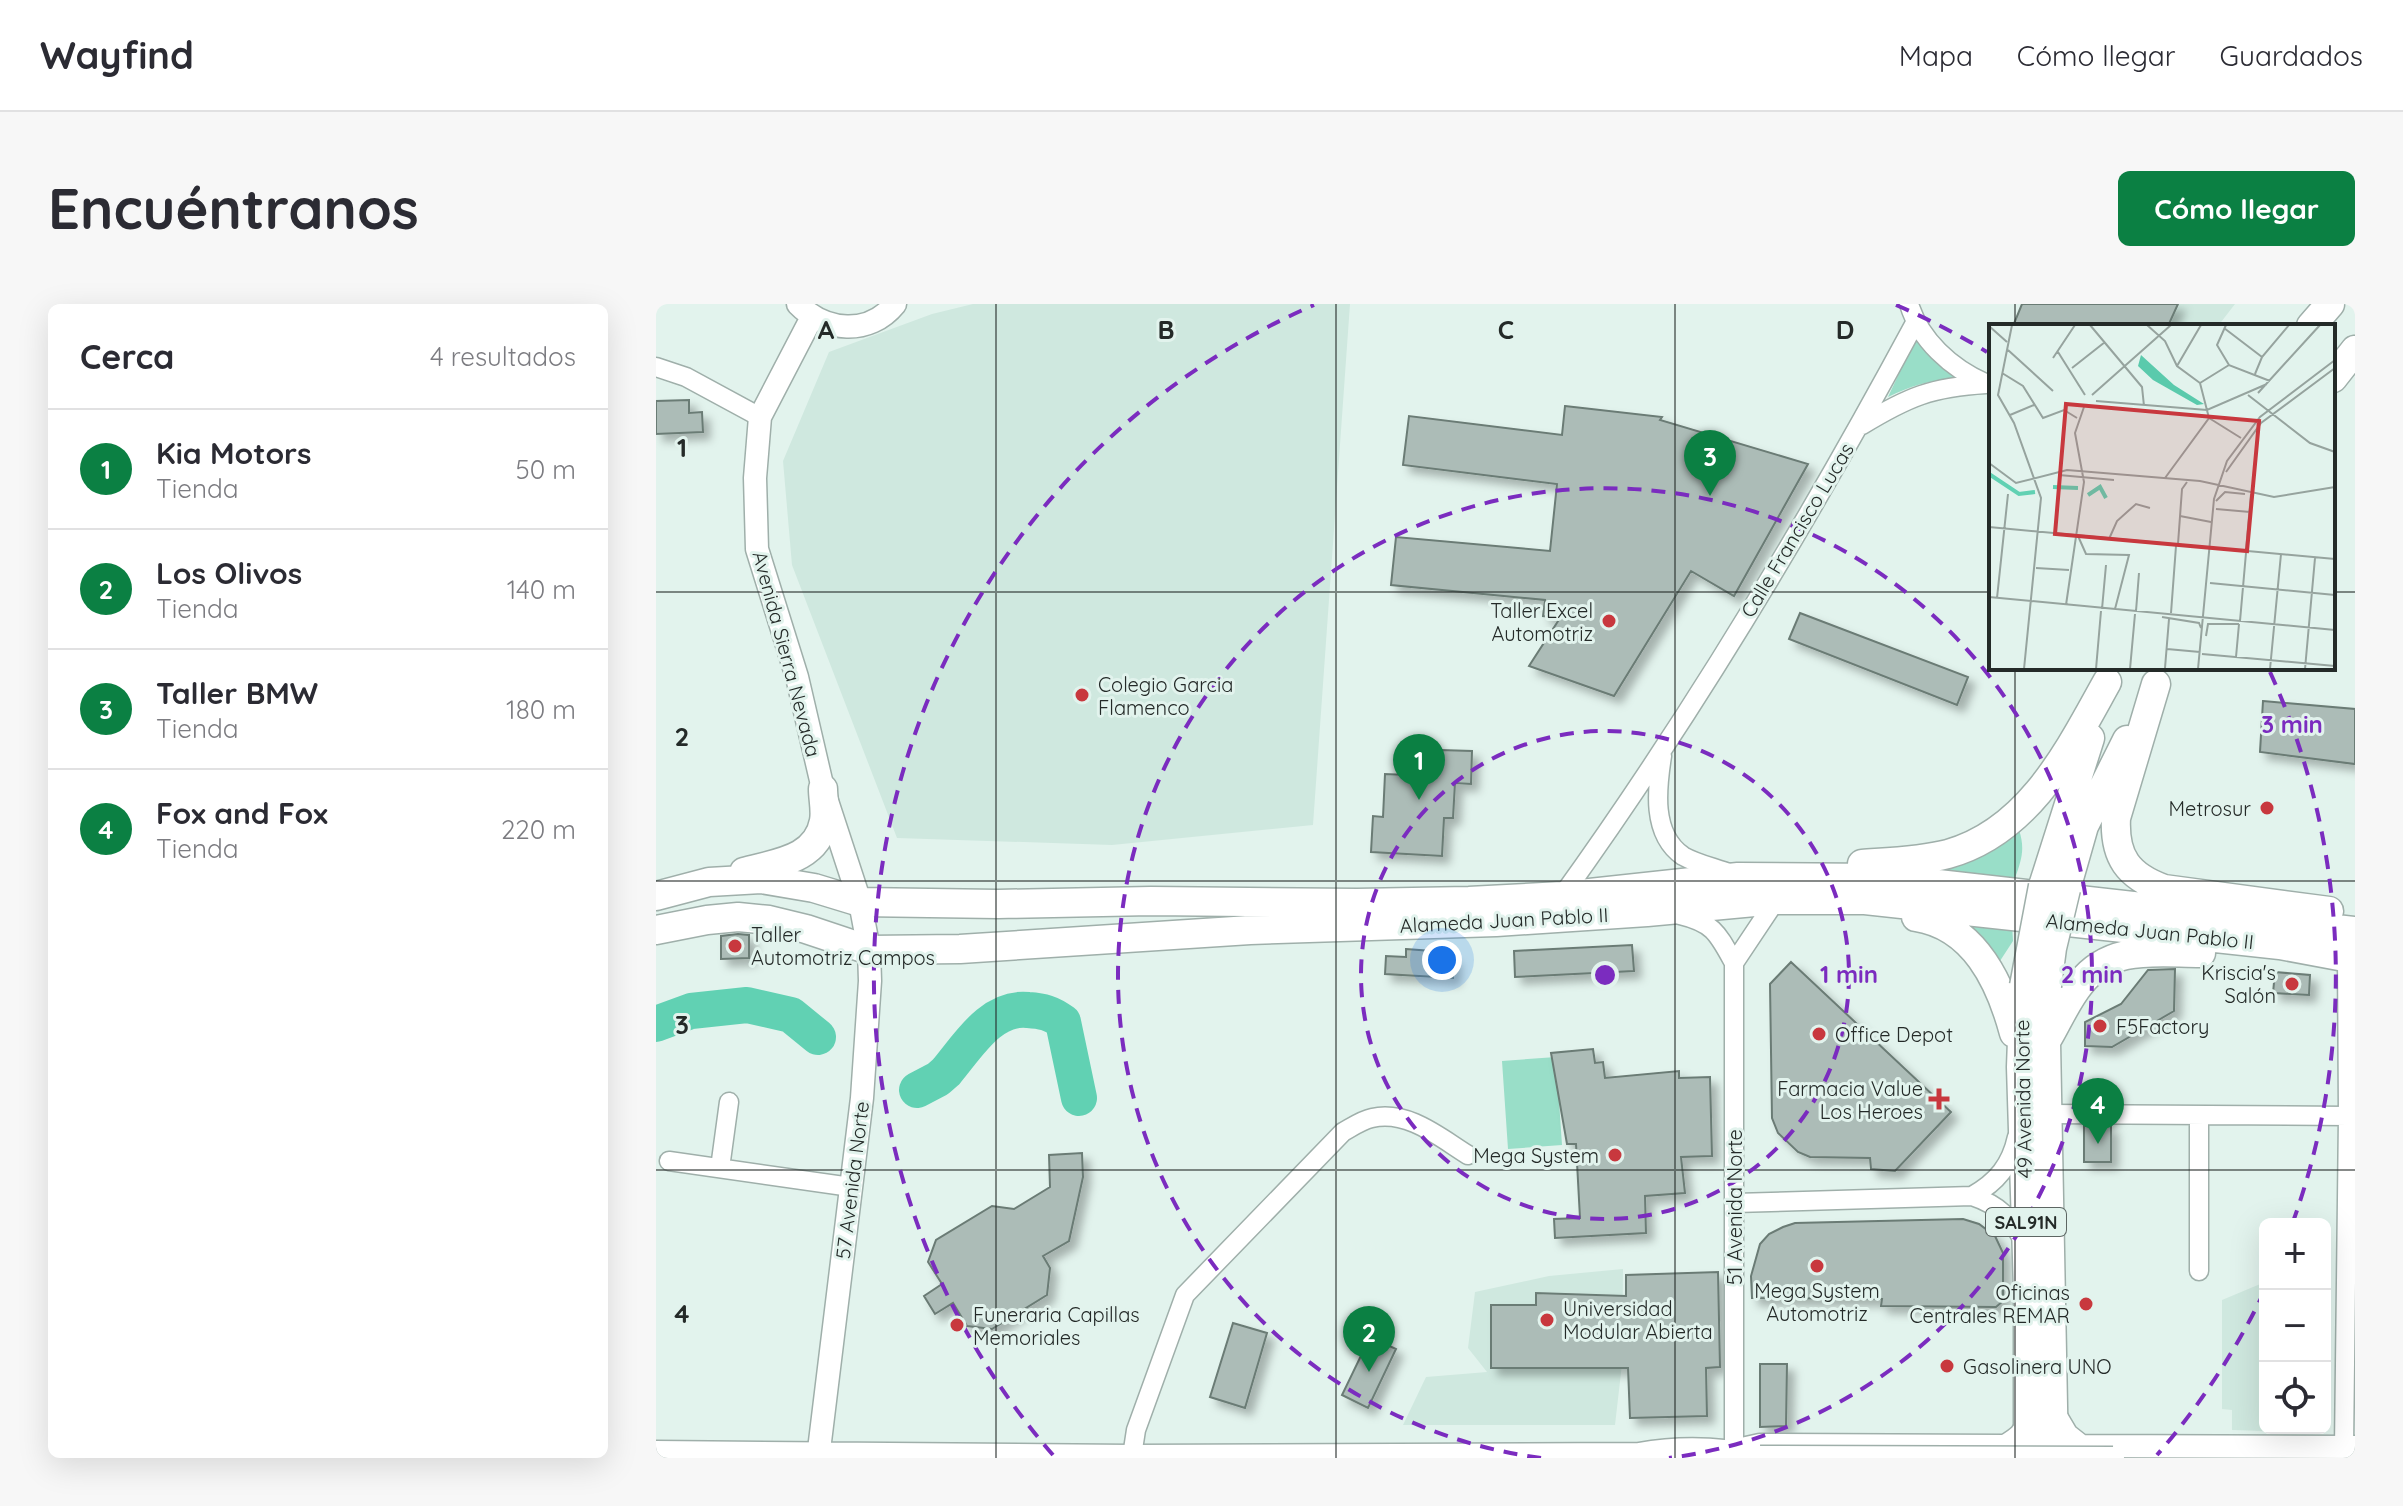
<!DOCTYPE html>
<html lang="es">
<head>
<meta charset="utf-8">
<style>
	:root { --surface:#fff; --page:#f7f7f7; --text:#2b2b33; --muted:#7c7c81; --line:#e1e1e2; --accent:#0b8043 }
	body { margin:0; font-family:Quicksand,sans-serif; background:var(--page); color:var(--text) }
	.controls { position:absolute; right:24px; bottom:24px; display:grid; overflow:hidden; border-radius:12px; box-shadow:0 8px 32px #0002 }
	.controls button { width:72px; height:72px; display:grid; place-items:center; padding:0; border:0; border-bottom:2px solid var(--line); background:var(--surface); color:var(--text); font:40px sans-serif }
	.you { position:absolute; left:786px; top:656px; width:28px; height:28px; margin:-20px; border:6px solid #fff; border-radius:50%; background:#1a73e8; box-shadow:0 0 0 12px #1a73e833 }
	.badge { display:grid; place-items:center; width:52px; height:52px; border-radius:50%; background:var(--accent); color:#fff; font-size:26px; font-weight:700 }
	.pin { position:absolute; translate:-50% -66px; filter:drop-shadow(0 2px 4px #0008) }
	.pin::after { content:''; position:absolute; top:42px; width:28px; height:24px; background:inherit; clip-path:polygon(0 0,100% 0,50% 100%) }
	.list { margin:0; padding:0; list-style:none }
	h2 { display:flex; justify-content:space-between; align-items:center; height:104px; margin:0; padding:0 32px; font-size:34px }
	h2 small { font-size:26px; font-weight:400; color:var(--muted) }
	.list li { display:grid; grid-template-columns:52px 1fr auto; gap:24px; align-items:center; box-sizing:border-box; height:120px; padding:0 32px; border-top:2px solid var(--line) }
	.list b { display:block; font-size:30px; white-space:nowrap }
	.list p { margin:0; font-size:26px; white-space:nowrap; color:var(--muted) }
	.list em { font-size:26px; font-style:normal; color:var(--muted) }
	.icon { flex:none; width:44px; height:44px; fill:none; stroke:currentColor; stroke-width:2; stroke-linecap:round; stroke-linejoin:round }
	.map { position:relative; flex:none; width:1699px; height:1154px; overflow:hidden; border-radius:12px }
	header { display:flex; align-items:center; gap:48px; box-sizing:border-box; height:112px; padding:0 40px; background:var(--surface); border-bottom:2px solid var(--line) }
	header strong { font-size:38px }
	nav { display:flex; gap:44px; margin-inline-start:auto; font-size:28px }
	.intro { display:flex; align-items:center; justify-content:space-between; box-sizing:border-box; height:192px; padding:0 48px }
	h1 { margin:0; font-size:56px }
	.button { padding:20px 36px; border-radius:12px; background:var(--accent); color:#fff; font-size:28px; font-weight:700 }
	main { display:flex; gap:48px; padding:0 48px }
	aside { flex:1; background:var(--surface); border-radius:12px; box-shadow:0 8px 32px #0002 }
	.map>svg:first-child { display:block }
</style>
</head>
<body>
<header>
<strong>Wayfind</strong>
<nav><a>Mapa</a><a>Cómo llegar</a><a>Guardados</a></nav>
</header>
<div class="intro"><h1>Encuéntranos</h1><a class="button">Cómo llegar</a></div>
<main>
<aside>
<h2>Cerca<small>4 resultados</small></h2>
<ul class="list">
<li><span class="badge">1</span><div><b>Kia Motors</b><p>Tienda</p></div><em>50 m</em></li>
<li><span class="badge">2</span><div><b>Los Olivos</b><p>Tienda</p></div><em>140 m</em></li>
<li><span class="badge">3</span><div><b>Taller BMW</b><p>Tienda</p></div><em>180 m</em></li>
<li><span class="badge">4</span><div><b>Fox and Fox</b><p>Tienda</p></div><em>220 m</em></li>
</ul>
</aside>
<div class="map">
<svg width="1699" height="1154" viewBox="0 0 1699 1154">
	<defs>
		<filter id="shadow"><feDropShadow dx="7" dy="7" stdDeviation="4" flood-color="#0004"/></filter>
	</defs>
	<rect width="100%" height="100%" fill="#e2f3ed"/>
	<!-- built -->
	<path fill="#cfe8df" d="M 317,0 L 694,0 L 657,521 L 456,541 L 241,534 L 136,261 L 127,157 L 173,48 L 276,10 Z
		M 1522,0 L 1579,0 L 1562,22 L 1512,22 Z
		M 967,965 L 966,1060 L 959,1121 L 747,1121 L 770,1073 L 831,1068 L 812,1044 L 819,988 L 893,972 Z
		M 1609,978 L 1609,1124 L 1657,1124 L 1644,1128 L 1576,1126 L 1576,1106 L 1566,1105 L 1566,996 Z"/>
	<!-- green -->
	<path fill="#99dec8" d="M 1261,31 L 1305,76 C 1278,74 1256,81 1232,93 Z
		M 1363,526 C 1369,544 1366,555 1359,574 L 1254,566 Z
		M 1299,611 L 1356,620 L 1357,637 L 1342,660 Z
		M 900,753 L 906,841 L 852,845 L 846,757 Z"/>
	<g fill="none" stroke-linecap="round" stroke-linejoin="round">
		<!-- river -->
		<path stroke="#61d1b3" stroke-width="36" d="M 0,720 L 35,707 L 91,701 L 135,711 L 162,733
			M 261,786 L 282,775 L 290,768 C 312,742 335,702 372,706 C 387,707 395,709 407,718 L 423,794"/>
	</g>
	<!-- building -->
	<path fill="#acbcb7" stroke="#6b7b75" stroke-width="2" filter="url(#shadow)" d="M 1366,0 L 1522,0 L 1512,22 L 1357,22 Z
		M 33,96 L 33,109 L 46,108 L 47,128 L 0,130 L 0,97 Z
		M 909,102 L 1006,113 L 1004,116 L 1152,160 L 1078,292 L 1035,267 L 958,392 L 873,362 L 904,314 L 887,312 L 889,296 L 735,281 L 740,233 L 894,247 L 901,180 L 747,161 L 753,112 L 906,131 Z
		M 1144,309 L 1312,373 L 1301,401 L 1133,335 Z
		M 1607,397 L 1699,405 L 1699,460 L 1604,448 Z
		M 784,446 L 816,447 L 815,480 L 799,479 L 797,514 L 788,514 L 786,552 L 715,548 L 717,512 L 727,513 L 729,470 L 752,471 L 752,463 L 783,464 Z
		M 82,630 L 93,631 L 93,654 L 65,655 L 65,632 Z
		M 976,641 L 978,667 L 859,673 L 858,647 Z
		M 750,645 L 776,647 L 775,652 L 798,653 L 797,674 L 729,670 L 730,652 L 750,653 Z
		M 1135,658 L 1295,808 L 1239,867 L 1215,865 L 1214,854 L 1154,853 L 1142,848 L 1122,829 L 1116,814 L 1114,680 Z
		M 1519,665 L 1518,707 L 1456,743 L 1429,742 L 1429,718 L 1465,700 L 1492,666 Z
		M 1619,668 L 1654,671 L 1653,691 L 1617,689 Z
		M 937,745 L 939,759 L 947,758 L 949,774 L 1023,767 L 1023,774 L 1054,773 L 1056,852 L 1025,853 L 1029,889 L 989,892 L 990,929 L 899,934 L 898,915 L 924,914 L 920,840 L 911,840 L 895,749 Z
		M 1428,822 L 1455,822 L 1455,858 L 1428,858 Z
		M 426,849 L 427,873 L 413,937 L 387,952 L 394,964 L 391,991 L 336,1025 L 311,1022 L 297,999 L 279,1010 L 268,992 L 286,980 L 272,958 L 280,936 L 336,902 L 358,905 L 394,883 L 393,851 Z
		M 1307,915 L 1323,920 L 1339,932 L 1347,949 L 1347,997 L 1340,1003 L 1225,1002 L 1226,995 L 1096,994 L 1095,972 L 1104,940 L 1113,930 L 1127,923 L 1139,919 Z
		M 1062,968 L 1064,1063 L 1050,1064 L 1051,1112 L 974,1114 L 972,1064 L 835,1064 L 835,1001 L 880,1001 L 880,989 L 970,992 L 970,971 Z
		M 577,1019 L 611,1029 L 589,1104 L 554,1093 Z
		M 714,1033 L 740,1045 L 712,1104 L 686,1091 Z
		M 1104,1060 L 1131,1060 L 1130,1122 L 1104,1123 Z"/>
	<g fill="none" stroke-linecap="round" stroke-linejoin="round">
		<defs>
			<path id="minor" d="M 1253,0 C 1264,36 1295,64 1329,79
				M 0,63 L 30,73 L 104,113
				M 1206,121 C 1252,93 1276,83 1330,80
				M 1006,452 C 1001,484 995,530 1027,552 C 1041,560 1060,564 1075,570
				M 906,592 C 1037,410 1153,216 1259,19
				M 1024,611 C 1058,619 1062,630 1078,659 L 1078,1147
				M 1078,659 L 1120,596
				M 1392,810 L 1692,812
				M 13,857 L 195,883
				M 64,864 L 73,798
				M 1316,892 C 1341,878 1355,861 1361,833
				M 1079,899 L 1316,892 C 1343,901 1355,914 1368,938
				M 1543,967 L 1543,811
				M 1688,1143 L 1692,812 L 1691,653
				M 476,1152 L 480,1126 L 529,991 L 687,828 C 696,823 706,816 716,814 C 752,806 783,833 812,851"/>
			<path id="tertiary" d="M 142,0 C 169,28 213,32 239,0
				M 156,13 L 104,113 L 99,174 L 101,245 L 141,373 L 167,485 L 204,598 L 213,646 L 214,677 L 206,794 L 162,1154
				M 1398,1109 L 1411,1131 L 1425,1142 L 1699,1143
				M 1086,1145 L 1104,1141 L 1349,1142 C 1361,1135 1370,1129 1372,1115
				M 0,1148 L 476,1152 L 983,1150 C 1022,1143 1065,1144 1104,1153"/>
			<path id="primary" d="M 1655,22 L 1674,0
				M 1677,74 L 1699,46
				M 1500,380 L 1460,514 C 1458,553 1472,572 1508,585 L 1673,607
				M 1206,560 C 1234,558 1265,557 1292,550 C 1374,527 1413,446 1451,378
				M 88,568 C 120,559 161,556 168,517 C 170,507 167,495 167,485
				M 1387,582 L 1434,434
				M 1410,585 L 1428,522 L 1471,436
				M 0,592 L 53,578 L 105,575 L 158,584 L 204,598 L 342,600 L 495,597 L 701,599 L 813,597 L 906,592 L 1082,573 L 1229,574 L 1699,627
				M 1260,613 C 1318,622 1344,677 1358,729
				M 0,626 L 51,616 L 82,613 L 113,616 L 150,625 L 213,646 L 304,645 L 594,626 L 840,618 L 991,608 L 1120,596 L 1209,596 L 1624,641 L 1699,655
				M 1368,682 L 1365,763 L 1372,985 L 1372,1154
				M 1391,682 L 1390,738 L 1398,1154
				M 1392,734 C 1402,717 1411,696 1424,680 C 1455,640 1500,649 1545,649"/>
		</defs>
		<!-- minor casing -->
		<use href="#minor" stroke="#9fafaa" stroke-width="21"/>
		<!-- tertiary casing -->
		<use href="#tertiary" stroke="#9fafaa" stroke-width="25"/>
		<!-- primary casing -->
		<use href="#primary" stroke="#9fafaa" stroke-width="31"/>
		<!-- minor -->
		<use href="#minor" stroke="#fff" stroke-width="18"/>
		<!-- tertiary -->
		<use href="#tertiary" stroke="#fff" stroke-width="22"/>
		<!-- primary -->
		<use href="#primary" stroke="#fff" stroke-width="28"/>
		<defs>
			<path id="tertiary-bridge" d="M 1104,1153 L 1457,1154"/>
			<path id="primary-bridge" d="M 1368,682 L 1387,582
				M 1391,682 L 1396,644 L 1410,585"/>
		</defs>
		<!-- tertiary-bridge casing -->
		<use href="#tertiary-bridge" stroke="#9fafaa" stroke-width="25" stroke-linecap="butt"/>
		<!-- primary-bridge casing -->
		<use href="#primary-bridge" stroke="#9fafaa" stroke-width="31" stroke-linecap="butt"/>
		<!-- tertiary-bridge -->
		<use href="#tertiary-bridge" stroke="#fff" stroke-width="22"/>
		<!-- primary-bridge -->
		<use href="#primary-bridge" stroke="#fff" stroke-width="28"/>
	</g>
	<!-- grid -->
	<path fill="none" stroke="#242a28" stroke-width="2" stroke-opacity="0.55" d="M 340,0 L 340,1154M 680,0 L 680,1154M 1019,0 L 1019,1154M 1359,0 L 1359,22M 0,288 L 1335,288M 1677,288 L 1699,288M 1359,364 L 1359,1154M 0,577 L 1699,577M 0,866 L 1699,866"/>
	<!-- distance rings -->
	<g fill="none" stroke="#7b2cbf" stroke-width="4" stroke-dasharray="14 10">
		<circle cx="949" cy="671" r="244"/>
		<path d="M885 1154A487 487 0 1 1 1013 1154"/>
		<path d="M1609 986A731 731 0 0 1 1501 1151M397 1151A731 731 0 0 1 658 1M1240 1A731 731 0 0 1 1331 48M1614 368A731 731 0 0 1 1638 915"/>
	</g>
	<!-- markers -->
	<g fill="#c8383e" stroke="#e2f3ed" stroke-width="3">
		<circle cx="953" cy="317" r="8"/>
		<circle cx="426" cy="391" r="8"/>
		<circle cx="1611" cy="504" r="8"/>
		<circle cx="79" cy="642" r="8"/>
		<circle cx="1636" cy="680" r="8"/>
		<circle cx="1444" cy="722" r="8"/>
		<circle cx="1163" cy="730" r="8"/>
		<path d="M1279 783h8v8h8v8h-8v8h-8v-8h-8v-8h8z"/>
		<circle cx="959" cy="851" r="8"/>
		<circle cx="1161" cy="962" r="8"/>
		<circle cx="1430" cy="1000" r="8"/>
		<circle cx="891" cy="1016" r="8"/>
		<circle cx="301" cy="1021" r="8"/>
		<circle cx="1291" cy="1062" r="8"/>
	</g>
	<g text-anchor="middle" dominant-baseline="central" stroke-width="6" stroke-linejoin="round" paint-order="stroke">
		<!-- shield labels -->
		<rect fill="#e2f3ed" stroke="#5d6663" stroke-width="2" x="1330" y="904" width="80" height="28" rx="6"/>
		<g font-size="18" font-weight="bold" fill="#242a28">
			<text x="1370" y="918">SAL91N</text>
		</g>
		<!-- street labels -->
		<g font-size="20" fill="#242a28" stroke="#e2f3ed">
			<text transform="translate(1141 226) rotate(-59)">Calle Francisco Lucas</text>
			<text transform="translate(131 350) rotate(75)">Avenida Sierra Nevada</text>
			<text transform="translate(848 616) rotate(-3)">Alameda Juan Pablo II</text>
			<text transform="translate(1494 627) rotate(6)">Alameda Juan Pablo II</text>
			<text transform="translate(1367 795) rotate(-91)">49 Avenida Norte</text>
			<text transform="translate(196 876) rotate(-83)">57 Avenida Norte</text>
			<text transform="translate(1078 903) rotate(-90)">51 Avenida Norte</text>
		</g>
		<!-- poi labels -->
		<g font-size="20" fill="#242a28" stroke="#e2f3ed" text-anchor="start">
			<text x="937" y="306" text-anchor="end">Taller Excel<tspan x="937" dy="23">Automotriz</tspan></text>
			<text x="442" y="380">Colegio Garcia<tspan x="442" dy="23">Flamenco</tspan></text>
			<text x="1595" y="504" text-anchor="end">Metrosur</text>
			<text x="95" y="630">Taller<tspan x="95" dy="23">Automotriz Campos</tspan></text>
			<text x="1620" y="668" text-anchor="end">Kriscia's<tspan x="1620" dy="23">Salón</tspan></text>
			<text x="1460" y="722">F5Factory</text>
			<text x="1179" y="730">Office Depot</text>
			<text x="1267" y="784" text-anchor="end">Farmacia Value<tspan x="1267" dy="23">Los Heroes</tspan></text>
			<text x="943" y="851" text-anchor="end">Mega System</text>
			<text x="1161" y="986" text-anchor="middle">Mega System<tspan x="1161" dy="23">Automotriz</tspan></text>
			<text x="1414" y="988" text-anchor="end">Oficinas<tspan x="1414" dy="23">Centrales REMAR</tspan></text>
			<text x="907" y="1004">Universidad<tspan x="907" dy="23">Modular Abierta</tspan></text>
			<text x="317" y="1010">Funeraria Capillas<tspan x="317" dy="23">Memoriales</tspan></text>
			<text x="1307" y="1062">Gasolinera UNO</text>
		</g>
	</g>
	<!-- overview -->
	<g transform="translate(1333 20)">
		<rect width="346" height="346" fill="#e2f3ed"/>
		<path d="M 152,31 L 185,61 L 215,80 L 208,81 L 164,56 L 149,42 Z" fill="#5acaac"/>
		<path fill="none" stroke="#61d1b3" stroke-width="4" d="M 0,150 L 30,170 L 46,168M 64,163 L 89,164M 99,171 L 111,163 L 117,174"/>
		<path fill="none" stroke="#96a39e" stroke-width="2" d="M 23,1 L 9,71 L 25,99 L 52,174 L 35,345M 101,1 L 153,63 L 155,82M 158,1 L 176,17 L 188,42 L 211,59 L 220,94 L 176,154M 237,1 L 228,21 L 240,41M 0,2 L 18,18M 235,4 L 273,33M 19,26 L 64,67M 69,28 L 96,71M 64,34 L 86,1M 188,42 L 212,1M 83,44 L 116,18M 13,49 L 34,62 L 54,94 L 75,86 L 88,94M 266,50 L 273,33 L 300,1M 211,59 L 240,41 L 281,57M 269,69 L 331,1M 103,71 L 182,1M 259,71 L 321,119 L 346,128M 107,77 L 218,86 L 278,60M 21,91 L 45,81M 220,94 L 252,114M 0,139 L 27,159 L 78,146 L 211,157 L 285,173 L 346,163M 237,148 L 272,99 L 346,44M 70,151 L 125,156M 227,177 L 236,168 L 256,170M 227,185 L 261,188M 191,192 L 222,198M 0,203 L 346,235M 89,212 L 97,230 L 140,231 L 126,285M 120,215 L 128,197 L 147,180 L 161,184M 189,220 L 193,165 L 198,158M 257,226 L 262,170M 47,244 L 80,246M 221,259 L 346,271M 0,273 L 346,306M 8,274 L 19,170M 77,281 L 95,158 L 86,109 L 95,83M 113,285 L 117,241M 147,287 L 150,249M 182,289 L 187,222M 173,293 L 210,299 L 212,304M 251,297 L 257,229M 217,312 L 219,300 L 250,300M 178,325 L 211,328M 213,330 L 346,342M 247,333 L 250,300M 176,344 L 180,295M 107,345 L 112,287M 141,345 L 146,290M 209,345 L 225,175 L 238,137 L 271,93 L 346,36M 281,345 L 292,230M 316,345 L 326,234"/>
		<path fill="#c8383e" fill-opacity="0.15" stroke="#c8383e" stroke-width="4" d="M 77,80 L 270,97 L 258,227 L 66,210 Z"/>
		<rect width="346" height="346" fill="none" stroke="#242a28" stroke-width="4"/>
	</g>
	<g font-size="26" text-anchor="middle" font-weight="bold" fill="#242a28" stroke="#e2f3ed" stroke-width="6" stroke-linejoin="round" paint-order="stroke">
		<text x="170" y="35">A</text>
		<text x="510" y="35">B</text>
		<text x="850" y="35">C</text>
		<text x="1189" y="35">D</text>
		<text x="26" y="153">1</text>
		<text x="26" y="442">2</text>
		<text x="26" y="730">3</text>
		<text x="26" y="1019">4</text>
	</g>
	<circle cx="949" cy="671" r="12" fill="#7b2cbf" stroke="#e2f3ed" stroke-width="4"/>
	<g font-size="24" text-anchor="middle" font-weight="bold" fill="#7b2cbf" stroke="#e2f3ed" stroke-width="6" stroke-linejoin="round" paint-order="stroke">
		<text x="1636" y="429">3 min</text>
		<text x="1193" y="679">1 min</text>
		<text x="1436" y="679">2 min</text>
	</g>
</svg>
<div class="controls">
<button>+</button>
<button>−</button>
<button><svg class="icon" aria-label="locate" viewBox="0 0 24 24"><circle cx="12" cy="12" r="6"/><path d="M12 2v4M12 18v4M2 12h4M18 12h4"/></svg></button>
</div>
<div class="you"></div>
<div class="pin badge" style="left:763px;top:496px">1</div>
<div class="pin badge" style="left:713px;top:1068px">2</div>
<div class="pin badge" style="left:1054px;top:192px">3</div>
<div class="pin badge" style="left:1442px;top:840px">4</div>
</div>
</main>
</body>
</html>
